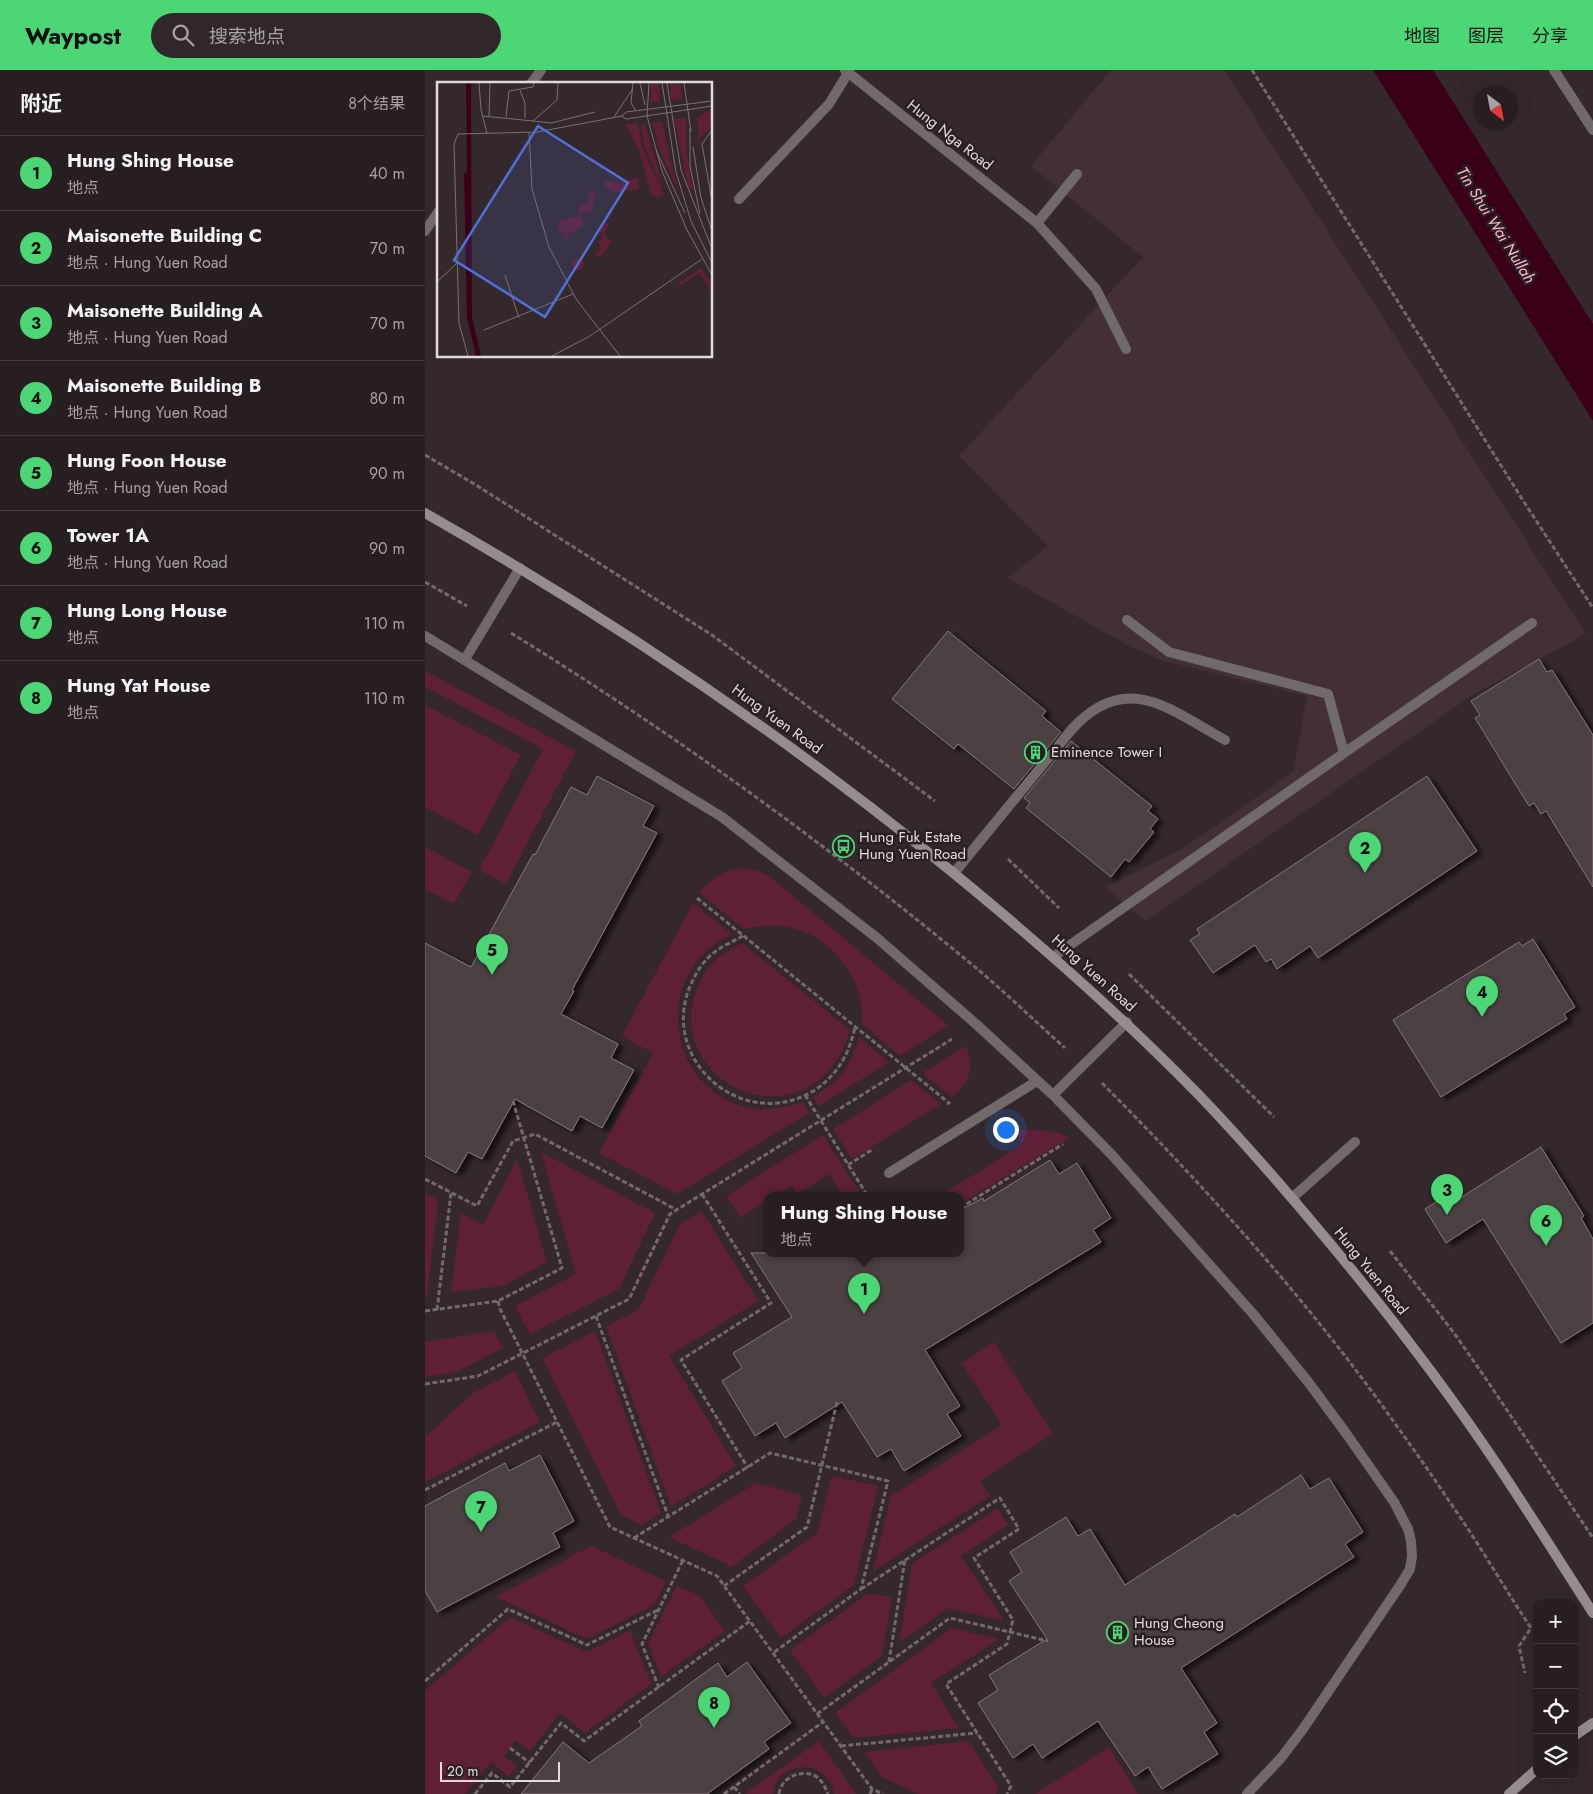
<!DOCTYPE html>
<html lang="zh">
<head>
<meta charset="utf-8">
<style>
	:root { --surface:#271e21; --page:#2f272a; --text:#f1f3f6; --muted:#a4a2a5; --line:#433c3f; --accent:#4dd676 }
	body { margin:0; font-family:Jost,"Noto Sans SC",sans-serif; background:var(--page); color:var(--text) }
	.controls { position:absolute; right:15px; bottom:15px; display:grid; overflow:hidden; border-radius:10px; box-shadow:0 5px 20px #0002 }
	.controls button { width:45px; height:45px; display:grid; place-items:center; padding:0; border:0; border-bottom:1px solid var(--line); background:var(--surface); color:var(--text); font:25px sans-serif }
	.compass { position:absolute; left:1048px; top:15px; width:45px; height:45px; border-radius:50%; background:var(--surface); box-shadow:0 5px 20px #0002; rotate:148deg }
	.scale { position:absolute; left:15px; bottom:12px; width:120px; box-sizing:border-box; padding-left:5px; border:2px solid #e2dbdd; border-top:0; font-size:14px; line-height:18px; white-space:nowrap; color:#e2dbdd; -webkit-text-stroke:4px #2a1f22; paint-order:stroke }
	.you { position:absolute; left:580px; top:1059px; width:18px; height:18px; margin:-12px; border:4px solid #fff; border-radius:50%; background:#1a73e8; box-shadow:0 0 0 8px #1a73e833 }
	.badge { display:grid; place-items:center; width:32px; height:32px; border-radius:50%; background:var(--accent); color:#111; font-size:16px; font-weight:700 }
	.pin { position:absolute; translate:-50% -41px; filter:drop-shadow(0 1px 2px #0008) }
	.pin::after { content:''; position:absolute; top:26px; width:18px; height:15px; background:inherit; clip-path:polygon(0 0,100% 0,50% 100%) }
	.popup { position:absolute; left:339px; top:1122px; width:200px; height:65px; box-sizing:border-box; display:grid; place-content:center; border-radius:10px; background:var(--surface); filter:drop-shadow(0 1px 4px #0005); font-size:16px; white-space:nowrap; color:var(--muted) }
	.popup b { font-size:19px; color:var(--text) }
	.popup::after { content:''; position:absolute; left:50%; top:100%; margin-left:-10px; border:10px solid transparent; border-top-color:var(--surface) }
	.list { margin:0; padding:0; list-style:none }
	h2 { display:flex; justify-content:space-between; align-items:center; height:65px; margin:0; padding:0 20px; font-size:21px }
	h2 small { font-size:16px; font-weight:400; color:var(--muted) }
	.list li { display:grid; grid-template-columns:32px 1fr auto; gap:15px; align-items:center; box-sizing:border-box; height:75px; padding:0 20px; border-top:1px solid var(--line) }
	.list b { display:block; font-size:19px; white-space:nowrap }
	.list p { margin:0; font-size:16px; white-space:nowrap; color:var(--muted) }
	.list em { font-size:16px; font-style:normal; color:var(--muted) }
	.icon { flex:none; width:28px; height:28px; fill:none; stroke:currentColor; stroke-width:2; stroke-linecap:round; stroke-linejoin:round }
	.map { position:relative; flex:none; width:1168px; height:1724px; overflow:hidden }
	header { display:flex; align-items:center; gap:30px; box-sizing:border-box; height:70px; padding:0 25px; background:var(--accent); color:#111 }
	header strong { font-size:24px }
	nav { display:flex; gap:28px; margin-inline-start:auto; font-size:18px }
	.search { width:350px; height:45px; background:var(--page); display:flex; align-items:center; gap:12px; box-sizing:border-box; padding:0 18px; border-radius:28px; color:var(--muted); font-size:19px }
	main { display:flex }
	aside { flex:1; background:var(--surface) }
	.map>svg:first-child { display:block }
</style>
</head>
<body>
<header>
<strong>Waypost</strong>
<div class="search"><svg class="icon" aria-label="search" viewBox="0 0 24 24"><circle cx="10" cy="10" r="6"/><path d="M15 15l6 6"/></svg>搜索地点</div>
<nav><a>地图</a><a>图层</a><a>分享</a></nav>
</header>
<main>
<aside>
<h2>附近<small>8个结果</small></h2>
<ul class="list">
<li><span class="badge">1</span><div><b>Hung Shing House</b><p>地点</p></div><em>40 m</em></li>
<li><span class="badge">2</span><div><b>Maisonette Building C</b><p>地点 · Hung Yuen Road</p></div><em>70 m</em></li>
<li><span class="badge">3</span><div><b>Maisonette Building A</b><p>地点 · Hung Yuen Road</p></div><em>70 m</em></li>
<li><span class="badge">4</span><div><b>Maisonette Building B</b><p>地点 · Hung Yuen Road</p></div><em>80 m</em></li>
<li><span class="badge">5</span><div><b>Hung Foon House</b><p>地点 · Hung Yuen Road</p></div><em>90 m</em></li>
<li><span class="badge">6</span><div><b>Tower 1A</b><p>地点 · Hung Yuen Road</p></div><em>90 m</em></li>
<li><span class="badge">7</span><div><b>Hung Long House</b><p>地点</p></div><em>110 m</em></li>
<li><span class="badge">8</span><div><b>Hung Yat House</b><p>地点</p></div><em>110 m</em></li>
</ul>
</aside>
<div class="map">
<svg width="1168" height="1724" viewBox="0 0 1168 1724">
	<defs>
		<filter id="shadow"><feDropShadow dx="5.5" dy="3" stdDeviation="2.5" flood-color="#0009"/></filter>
	</defs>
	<rect width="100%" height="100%" fill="#34282c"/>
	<!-- built -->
	<path fill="#423035" d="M 686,0 L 799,0 L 1161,564 L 1049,624 L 721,851 L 680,817 L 757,779 L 868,702 L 882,626 L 739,591 L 708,578 L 583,508 L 623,476 L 534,386 L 718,187 L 606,96 Z"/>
	<!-- green -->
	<path fill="#5e1f37" d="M 0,601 L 151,681 L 81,814 L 54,800 L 118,679 L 0,617 Z
		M 0,635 L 96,685 L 53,765 L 0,737 Z
		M 0,777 L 47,802 L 29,834 L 0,819 Z
		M 319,798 L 333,801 L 345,807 L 523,955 L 475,986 L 437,954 C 436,947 437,938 436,931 C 428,895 398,862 361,857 C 347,855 334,856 319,859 L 274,823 C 287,807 299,800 319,798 Z
		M 268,833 L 307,864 C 295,871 282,878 273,890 C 233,940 255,1017 317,1036 C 338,1042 358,1038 378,1032 L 384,1043 L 252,1124 L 174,1083 L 228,983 L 197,966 Z
		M 317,873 L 425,960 C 416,990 401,1013 369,1023 C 308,1041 248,983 271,921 C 275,912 279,902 286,894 C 295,885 306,879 317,873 Z
		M 434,967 L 464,992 L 394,1036 L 388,1027 C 415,1011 425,997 434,967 Z
		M 541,976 C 550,998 545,1012 527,1027 L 497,1003 Z
		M 486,1010 L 516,1034 L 427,1089 L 408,1059 Z
		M 603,1059 L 631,1062 L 644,1068 L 535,1134 L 535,1125 L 516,1125 L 597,1075 L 590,1061 Z
		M 398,1065 L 436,1125 L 417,1125 L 404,1104 L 372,1124 L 367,1115 L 351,1125 L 343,1125 L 343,1130 L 315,1148 L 301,1126 Z
		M 116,1082 L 230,1143 L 194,1219 L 105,1264 L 90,1236 L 151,1204 Z
		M 92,1089 L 122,1192 L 78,1216 L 26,1222 L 36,1143 L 58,1155 Z
		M 0,1123 L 13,1130 L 2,1226 L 0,1226 Z
		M 277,1141 L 333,1231 L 244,1286 L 311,1396 L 246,1437 L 181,1256 L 214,1239 L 255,1154 Z
		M 69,1261 L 78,1278 L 32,1302 L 0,1307 L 0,1272 Z
		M 170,1261 L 236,1443 L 217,1455 L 196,1445 L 117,1288 Z
		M 569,1272 L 628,1364 L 555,1411 L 565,1426 L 448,1501 L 466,1426 L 577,1355 L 537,1293 Z
		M 90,1301 L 115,1352 L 0,1412 L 0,1367 L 48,1323 Z
		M 407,1406 L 453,1416 L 429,1515 L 356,1568 L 318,1516 L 392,1463 Z
		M 331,1413 L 377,1425 L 371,1449 L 305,1498 L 302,1494 L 244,1467 Z
		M 573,1438 L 583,1455 L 536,1486 L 579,1551 L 523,1538 L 474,1573 L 487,1494 Z
		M 166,1476 L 241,1511 L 229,1535 L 162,1569 L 71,1527 Z
		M 252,1516 L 275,1526 L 300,1561 L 236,1607 L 223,1574 Z
		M 442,1524 L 467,1527 L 457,1586 L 399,1628 L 365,1580 Z
		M 85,1547 L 162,1582 L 205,1560 L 226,1614 L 160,1663 L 135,1643 L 105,1681 L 91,1670 L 79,1686 L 92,1696 L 84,1707 L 66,1692 L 40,1724 L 0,1724 L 0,1621 Z
		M 527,1558 L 574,1569 L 506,1613 L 534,1658 L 428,1668 L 410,1643 Z
		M 394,1671 L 431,1724 L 409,1724 C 407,1695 365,1687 351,1713 C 349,1716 349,1721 348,1724 L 322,1724 L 321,1723 Z
		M 544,1671 L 574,1719 L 571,1724 L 493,1724 L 457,1707 L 439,1682 Z
		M 684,1677 L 713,1724 L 610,1724 Z"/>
	<!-- water -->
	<path fill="#3a0019" d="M 948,0 L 1008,0 L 1168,254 L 1168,351 Z"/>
	<!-- building -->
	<path fill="#4c3f43" stroke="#85777b" filter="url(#shadow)" d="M 523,561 L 621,641 L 617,646 L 636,662 L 589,719 L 533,674 L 529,679 L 467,629 Z
		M 1114,589 L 1122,602 L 1127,600 L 1168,665 L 1168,817 L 1121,741 L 1116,744 L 1109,733 L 1104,736 L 1050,648 L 1055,645 L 1046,631 Z
		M 646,671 L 727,736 L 723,741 L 733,749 L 725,759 L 729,762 L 704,792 L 700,789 L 686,807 L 601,738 L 605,733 L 599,728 Z
		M 172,706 L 229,736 L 218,756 L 232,763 L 147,920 L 149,921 L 136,944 L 193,974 L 186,988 L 209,1000 L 177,1058 L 155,1046 L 147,1061 L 90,1029 L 57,1089 L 43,1082 L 31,1103 L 0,1086 L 0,873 L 46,897 L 108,784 L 110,785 L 146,717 L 162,725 Z
		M 1002,706 L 1052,781 L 893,888 L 885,876 L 852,899 L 846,889 L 841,892 L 830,875 L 788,903 L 765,870 L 775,864 L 772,859 Z
		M 1108,869 L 1150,937 L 1139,944 L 1142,949 L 1016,1027 L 968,950 L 1094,872 L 1097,876 Z
		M 1116,1077 L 1159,1146 L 1156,1148 L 1168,1169 L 1168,1253 L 1136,1273 L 1058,1149 L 1021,1173 L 1000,1139 L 1027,1122 L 1032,1130 Z
		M 625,1090 L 634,1104 L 652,1093 L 686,1148 L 668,1160 L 676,1172 L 500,1280 L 535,1336 L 522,1344 L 536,1366 L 479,1401 L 466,1379 L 452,1387 L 417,1332 L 360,1368 L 351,1353 L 330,1366 L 297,1311 L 317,1298 L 308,1283 L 367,1247 L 326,1183 L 535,1183 L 535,1140 L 558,1128 L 559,1131 Z
		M 115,1385 L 149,1451 L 128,1463 L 135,1477 L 12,1542 L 0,1521 L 0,1436 L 80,1393 L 84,1401 Z
		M 876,1405 L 885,1419 L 904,1408 L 938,1462 L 920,1474 L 929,1487 L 756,1598 L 792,1653 L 779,1662 L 793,1684 L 737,1719 L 723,1697 L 710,1706 L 673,1651 L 617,1688 L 608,1674 L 588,1688 L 553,1633 L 573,1620 L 564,1605 L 622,1569 L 584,1511 L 597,1502 L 585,1482 L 641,1447 L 653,1466 L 665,1459 L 700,1515 L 810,1444 L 812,1447 Z
		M 322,1592 L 366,1653 L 339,1672 L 344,1679 L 282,1724 L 96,1724 L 138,1672 L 164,1693 L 217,1656 L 214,1651 L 293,1593 L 302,1607 Z"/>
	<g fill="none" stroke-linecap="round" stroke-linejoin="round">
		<!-- path -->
		<path stroke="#73696c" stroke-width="3" stroke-dasharray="5 2.5" stroke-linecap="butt" d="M 827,0 L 1099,432 L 1168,538
			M 0,385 L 51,415 L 287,565 L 510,731
			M 0,512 L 42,536
			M 86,563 C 251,665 407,778 556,902 C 585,927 612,953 640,978
			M 583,789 L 634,838
			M 272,828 L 524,1033 L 522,1034
			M 318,866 C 307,872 295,877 286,885 C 278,892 272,901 268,910 C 230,984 312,1062 385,1023 C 411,1008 424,985 430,957
			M 704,904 L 849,1047
			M 677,1013 C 778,1115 875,1222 959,1338 C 981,1369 1003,1399 1024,1431 C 1053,1472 1078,1516 1106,1558 L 1094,1576 L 1100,1603
			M 380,1025 L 442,1125
			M 423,1095 L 448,1079
			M 0,1109 L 52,1136 L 88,1071 L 110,1064 L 252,1140
			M 277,1124 L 346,1233 L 256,1290 L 323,1398
			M 535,1138 L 638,1074
			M 965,1181 L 1029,1263 L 1059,1306 L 1168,1468
			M 73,1231 L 75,1239 L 185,1457 L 292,1506 L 447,1719 L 458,1724
			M 12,1240 L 26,1123
			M 0,1241 L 73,1231 L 137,1198 L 88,1031
			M 171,1246 L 243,1446
			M 0,1314 L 53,1306 L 204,1229 L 245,1144 L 527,969
			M 0,1420 L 132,1352
			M 209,1468 L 345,1383 L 463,1411 L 436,1519 L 348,1583
			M 299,1516 L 382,1457 L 412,1332
			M 436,1519 L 575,1428 L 594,1459 L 549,1488 L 588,1550 L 582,1574 L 521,1614 L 586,1716 L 582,1724
			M 464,1592 L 480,1489
			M 0,1611 L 83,1539 L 162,1575 L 233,1540
			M 234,1618 L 217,1574 L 258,1490
			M 392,1644 L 525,1548 L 623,1571
			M 416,1676 L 552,1663
			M 85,1678 L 105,1693
			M 309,1717 L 315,1724
			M 50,1724 L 67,1703 L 85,1717 L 136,1653 L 159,1671 L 325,1551
			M 299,1724 L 398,1652
			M 354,1724 C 356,1707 377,1698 392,1707 C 398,1712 400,1717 403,1724
			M 445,1724 L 447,1719"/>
		<!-- lane -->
		<path stroke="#706a6b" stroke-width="10" d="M 652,104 L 612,153 L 671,219 L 701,279
			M 314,129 L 404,34 L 423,3
			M 702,550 L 744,582 L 903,624 L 919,683
			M 0,566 L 297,747 L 452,868 L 551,954 L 628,1025 L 687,1085 L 829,1245 L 884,1313 L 923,1366 L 969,1432 L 983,1459 L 986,1471 L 987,1486 L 985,1499 L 976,1514 L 878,1659 L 856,1688 L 822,1724
			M 40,589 L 95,498
			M 529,803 L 647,659 C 701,600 744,639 800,670
			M 628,887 L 919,683 L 1107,553
			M 628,1025 L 702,952
			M 464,1103 L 612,1011
			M 867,1128 L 930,1072"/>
		<!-- street -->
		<path stroke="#706a6b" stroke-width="10" d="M 420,0 L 612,153
			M 1129,0 L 1168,60
			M 106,14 L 116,0
			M 0,161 L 14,141"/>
		<!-- secondary -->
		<path stroke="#968c8f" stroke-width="10" d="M 0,443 C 176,543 343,654 500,780 C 596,857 688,937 774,1025 C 817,1070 858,1117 898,1165 C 961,1240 1021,1318 1075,1399 C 1107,1447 1137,1495 1168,1543
			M 1149,1666 L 1168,1653
			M 1084,1724 L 1112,1699"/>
	</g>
	<!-- icons -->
	<defs>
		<symbol id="building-ring" viewBox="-11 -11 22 22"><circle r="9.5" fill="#2a1f22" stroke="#4dd676" stroke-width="1.5"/><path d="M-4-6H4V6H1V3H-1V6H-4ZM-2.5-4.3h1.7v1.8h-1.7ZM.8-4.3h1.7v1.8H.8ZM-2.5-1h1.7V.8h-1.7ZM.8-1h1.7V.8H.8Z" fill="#4dd676"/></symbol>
		<symbol id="bus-ring" viewBox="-11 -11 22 22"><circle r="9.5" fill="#2a1f22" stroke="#4dd676" stroke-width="1.5"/><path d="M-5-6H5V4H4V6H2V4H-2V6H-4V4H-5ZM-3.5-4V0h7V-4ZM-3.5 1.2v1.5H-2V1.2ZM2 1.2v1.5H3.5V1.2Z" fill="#4dd676"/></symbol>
	</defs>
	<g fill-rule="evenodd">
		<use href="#building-ring" x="598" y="670" width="25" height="25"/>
		<use href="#bus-ring" x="406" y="764" width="25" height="25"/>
		<use href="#building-ring" x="680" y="1550" width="25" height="25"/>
	</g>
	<g text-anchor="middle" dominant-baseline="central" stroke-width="5" stroke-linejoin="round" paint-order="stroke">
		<!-- street labels -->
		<g font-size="15" fill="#e2dbdd" stroke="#2a1f22">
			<text transform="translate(525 65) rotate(38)">Hung Nga Road</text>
			<text transform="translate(352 649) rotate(36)">Hung Yuen Road</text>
			<text transform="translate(669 903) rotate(42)">Hung Yuen Road</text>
			<text transform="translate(946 1201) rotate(51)">Hung Yuen Road</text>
		</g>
		<!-- poi labels -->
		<g font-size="15" fill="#e2dbdd" stroke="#2a1f22" text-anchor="start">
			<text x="626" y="682">Eminence Tower I</text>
			<text x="434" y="767">Hung Fuk Estate<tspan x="434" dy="17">Hung Yuen Road</tspan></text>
			<text x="709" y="1553">Hung Cheong<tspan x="709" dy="17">House</tspan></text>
		</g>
		<!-- water labels -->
		<g font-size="16" font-style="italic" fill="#ffb4cb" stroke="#2a1f22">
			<text transform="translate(1071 155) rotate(58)">Tin Shui Wai Nullah</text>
		</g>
	</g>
	<!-- overview -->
	<g transform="translate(12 12)">
		<rect width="275" height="275" fill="#34282c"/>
		<path d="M 214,1 L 222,1 L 223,20 L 214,21 ZM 233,1 L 243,1 L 246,17 L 234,18 ZM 275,27 L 275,45 L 264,54 L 262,61 L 260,35 ZM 249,36 L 250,71 L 256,109 L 251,104 L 237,37 ZM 225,39 L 233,77 L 244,115 L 223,69 L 215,40 ZM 201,41 L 205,65 L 227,112 L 221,115 L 214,112 L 202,68 L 188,42 ZM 204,41 L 208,43 L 228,110 L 207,64 ZM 201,95 L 202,107 L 176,111 L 168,104 L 168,99 L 182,101 ZM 151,111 L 158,111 L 155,129 L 142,133 L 142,123 L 151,123 ZM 129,135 L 143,135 L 147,142 L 127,157 L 126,153 L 133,151 L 135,144 ZM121 144a7 7 0 1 1 14 0a7 7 0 1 1-14 0ZM 167,140 L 172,142 L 167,152 L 175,159 L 163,176 L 157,171 L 164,167 L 160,159 L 166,156 L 162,147 ZM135 182a6 6 0 1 1 12 0a6 6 0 1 1-12 0ZM 264,186 L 275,202 L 275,210 L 262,191 L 244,203 L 240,202 Z" fill="#5e1f37"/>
		<path d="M 29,1 L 34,1 L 35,236 L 44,274 L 39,274 L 30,236 L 27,93 L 30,89 Z" fill="#3a0019"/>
		<path fill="none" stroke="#7a7073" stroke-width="1" d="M 42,1 L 44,28 L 50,51M 196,1 L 194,21 L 199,29M 203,1 L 208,23M 212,1 L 210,34 L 225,89 L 250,148 L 275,193M 225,1 L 239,90 L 254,139 L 275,181M 230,1 L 244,88 L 275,167M 247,1 L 254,50M 83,8 L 88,21 L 88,36M 45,34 L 96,39 L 120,18 L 121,1M 185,34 L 189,37 L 275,24M 52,35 L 53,1M 69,35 L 72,9 L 96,5 L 97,1M 177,35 L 195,8M 96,39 L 114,41 L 158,30M 253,46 L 253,84 L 263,132M 275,48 L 265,62 L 275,119M 92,50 L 95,107 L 112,165 L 139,217 L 183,274M 256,65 L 264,116 L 275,149M 219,68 L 248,131M 68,193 L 82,236M 0,200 L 20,181M 47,248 L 136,212M 31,274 L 22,241 L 17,62 L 21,52 L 100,50 L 185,34 L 189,30 L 275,19M 115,274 L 153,254 L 265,177"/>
		<path fill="#4e71d9" fill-opacity="0.15" stroke="#4e71d9" stroke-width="2.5" d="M 101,44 L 191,101 L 108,235 L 17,178 Z"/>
		<rect width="275" height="275" fill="none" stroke="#e2dbdd" stroke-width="2.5"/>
	</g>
</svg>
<div class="controls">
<button>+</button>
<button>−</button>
<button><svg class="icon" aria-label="locate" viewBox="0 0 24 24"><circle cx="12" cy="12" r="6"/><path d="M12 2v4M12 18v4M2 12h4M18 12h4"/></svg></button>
<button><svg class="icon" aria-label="layers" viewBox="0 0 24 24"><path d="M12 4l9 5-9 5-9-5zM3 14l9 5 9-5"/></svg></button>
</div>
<svg class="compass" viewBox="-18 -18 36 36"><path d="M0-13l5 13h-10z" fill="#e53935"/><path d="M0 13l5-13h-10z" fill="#a4a2a5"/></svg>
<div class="scale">20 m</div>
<div class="you"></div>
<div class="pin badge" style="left:439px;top:1244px">1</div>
<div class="popup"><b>Hung Shing House</b>地点</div>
<div class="pin badge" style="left:940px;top:803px">2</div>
<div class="pin badge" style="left:1022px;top:1145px">3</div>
<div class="pin badge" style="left:1057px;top:947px">4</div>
<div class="pin badge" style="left:67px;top:905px">5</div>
<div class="pin badge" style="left:1121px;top:1176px">6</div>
<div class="pin badge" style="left:56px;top:1462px">7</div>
<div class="pin badge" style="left:289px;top:1658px">8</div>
</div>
</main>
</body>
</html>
